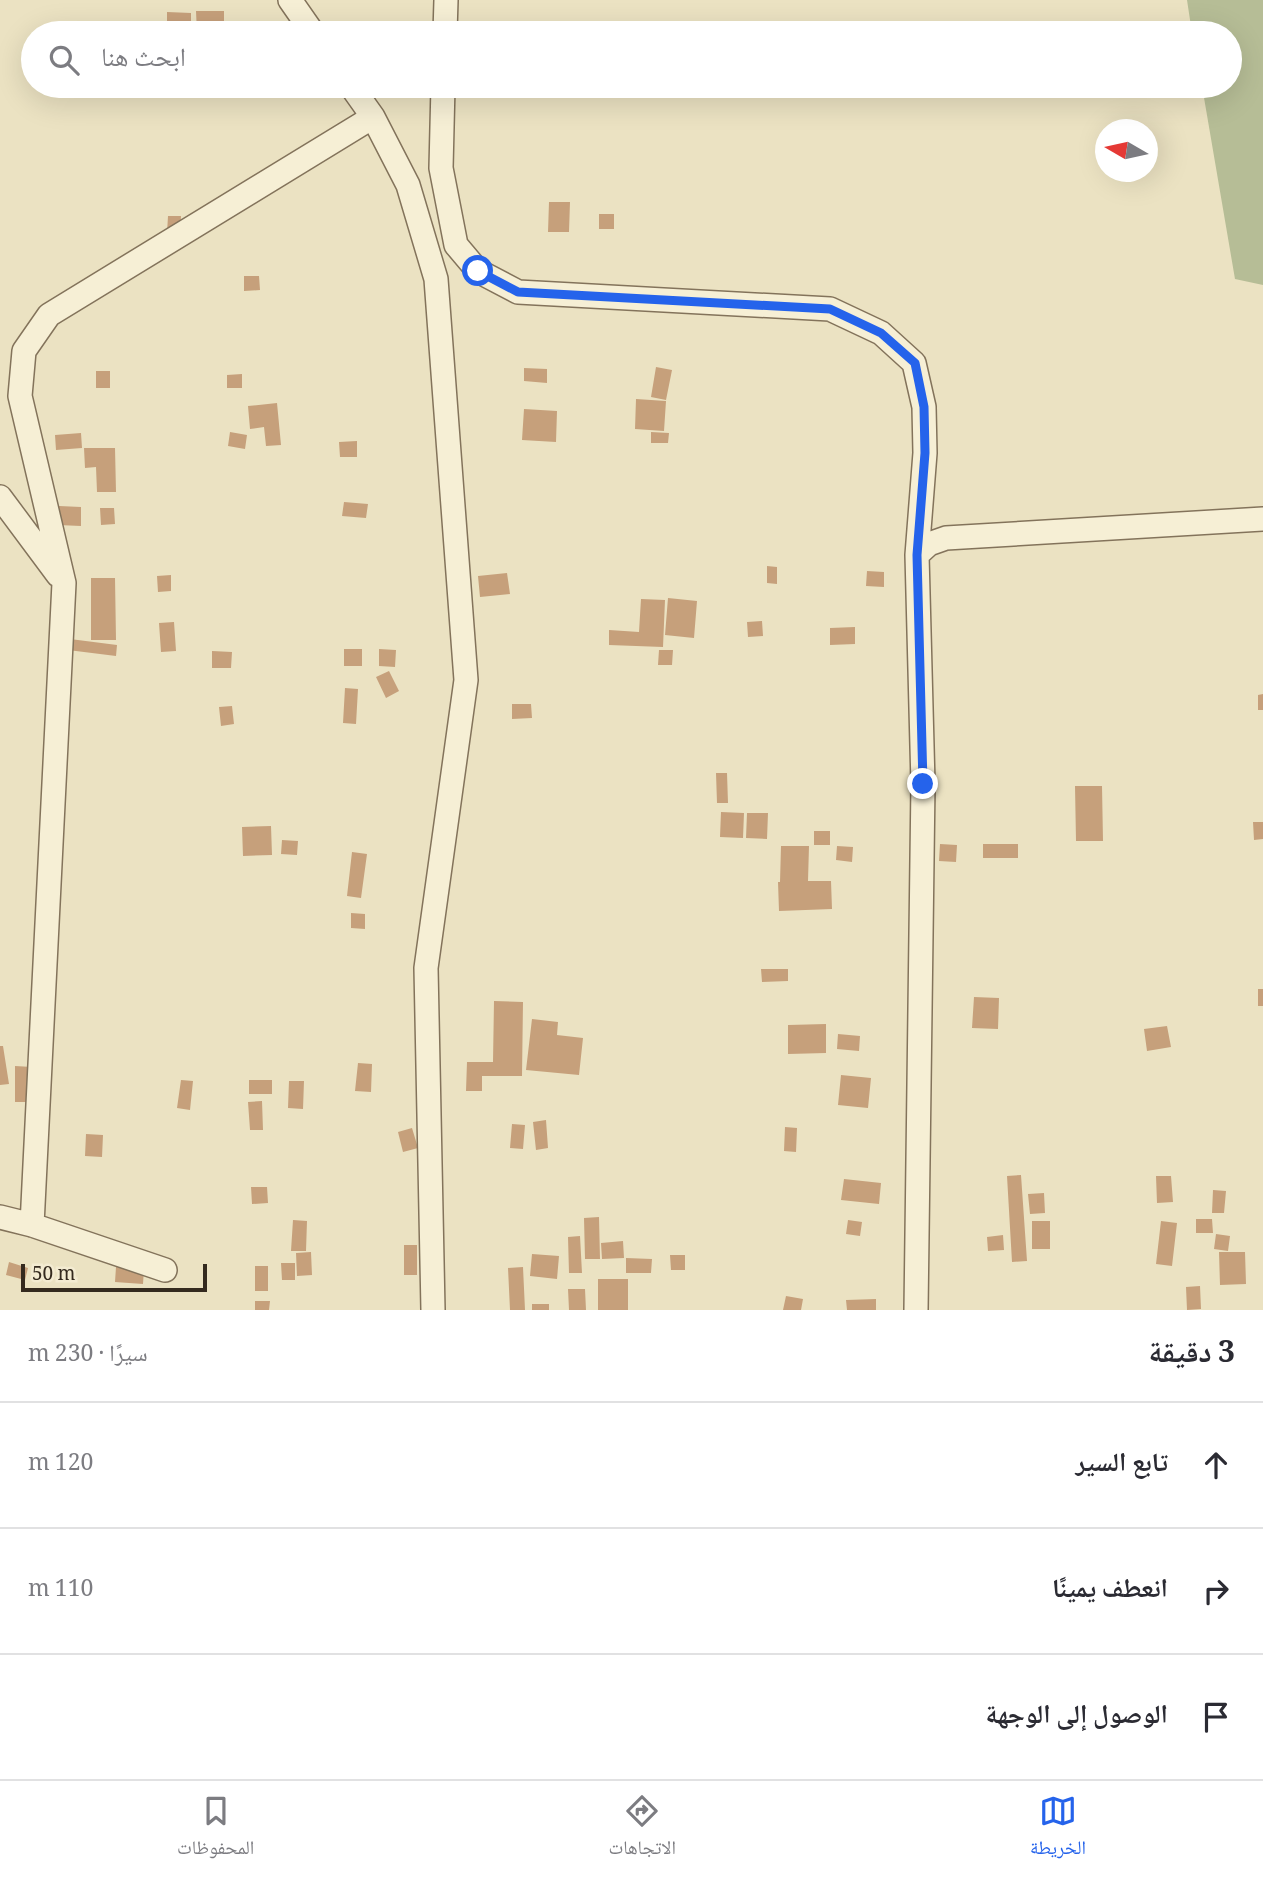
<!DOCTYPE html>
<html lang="ar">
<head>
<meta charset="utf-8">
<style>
	:root { --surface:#fff; --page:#f2f2f3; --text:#2b2b33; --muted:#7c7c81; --line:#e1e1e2; --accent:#2563eb }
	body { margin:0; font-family:Georgia,"Noto Naskh Arabic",serif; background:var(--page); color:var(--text); direction:rtl }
	.compass { position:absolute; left:1095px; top:119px; width:63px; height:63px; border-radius:50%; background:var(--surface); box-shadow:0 7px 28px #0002; rotate:279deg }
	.scale { position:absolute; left:21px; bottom:18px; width:186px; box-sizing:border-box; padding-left:7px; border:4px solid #342a1e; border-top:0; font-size:19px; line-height:24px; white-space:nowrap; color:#342a1e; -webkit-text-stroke:5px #f3ebd1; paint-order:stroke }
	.stop { position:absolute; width:21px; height:21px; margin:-16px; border:5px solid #2563eb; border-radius:50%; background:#fff }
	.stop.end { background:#2563eb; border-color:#fff; box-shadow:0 2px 7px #0008 }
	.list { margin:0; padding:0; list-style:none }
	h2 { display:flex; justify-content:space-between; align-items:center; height:91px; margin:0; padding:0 28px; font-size:30px }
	h2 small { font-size:23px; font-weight:400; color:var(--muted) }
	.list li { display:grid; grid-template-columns:46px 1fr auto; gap:21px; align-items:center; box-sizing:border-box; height:126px; padding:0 28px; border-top:2px solid var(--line) }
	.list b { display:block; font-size:26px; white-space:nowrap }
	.list em { font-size:23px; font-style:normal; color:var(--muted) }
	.icon { flex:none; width:38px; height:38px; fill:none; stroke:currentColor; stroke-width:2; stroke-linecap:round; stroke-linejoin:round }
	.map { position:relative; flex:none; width:1263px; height:1310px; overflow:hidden; direction:ltr }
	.search { position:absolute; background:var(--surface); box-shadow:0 7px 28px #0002; left:21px; right:21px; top:21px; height:77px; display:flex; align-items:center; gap:18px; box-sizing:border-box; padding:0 24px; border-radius:38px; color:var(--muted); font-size:26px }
	.sheet { height:469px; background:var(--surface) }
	nav { display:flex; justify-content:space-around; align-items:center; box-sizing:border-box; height:98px; border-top:2px solid var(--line); background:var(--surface); font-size:19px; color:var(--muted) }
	nav a { display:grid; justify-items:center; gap:4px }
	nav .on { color:var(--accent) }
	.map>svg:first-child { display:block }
</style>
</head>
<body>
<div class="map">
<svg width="1263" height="1310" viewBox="0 0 1263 1310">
	<rect width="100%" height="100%" fill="#ebe2c2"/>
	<!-- cemetery -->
	<path fill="#b6bd96" d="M 1187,0 L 1263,0 L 1263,285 L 1235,279 L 1202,86 L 1230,86 L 1230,33 L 1192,33 Z"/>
	<!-- building -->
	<path fill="#c6a07b" d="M 196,11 L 224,11 L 224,33 L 197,33 Z
		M 167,12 L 191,13 L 191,27 L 167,26 Z
		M 297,26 L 297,33 L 283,33 L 283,27 Z
		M 549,202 L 570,202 L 569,232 L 548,232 Z
		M 599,214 L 614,214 L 614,229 L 599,229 Z
		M 168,216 L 181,216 L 180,233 L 167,233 Z
		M 244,276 L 259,276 L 260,290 L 244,291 Z
		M 656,367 L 672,370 L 666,400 L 651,397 Z
		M 524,368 L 547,369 L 547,383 L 524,381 Z
		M 96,371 L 110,371 L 110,388 L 96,388 Z
		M 242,374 L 242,388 L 227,388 L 227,375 Z
		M 636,399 L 666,401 L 664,431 L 635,429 Z
		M 277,403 L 281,445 L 266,446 L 264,427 L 250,429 L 248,406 Z
		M 524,409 L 557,411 L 556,442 L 522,440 Z
		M 230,432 L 247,435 L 245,449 L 228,446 Z
		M 651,432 L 669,433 L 668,443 L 651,443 Z
		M 81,433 L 82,448 L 56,450 L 55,435 Z
		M 357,441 L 357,457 L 340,457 L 339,442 Z
		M 84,448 L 115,448 L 116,492 L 97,492 L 96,467 L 85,468 Z
		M 344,502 L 368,504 L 366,518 L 342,516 Z
		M 59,506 L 81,507 L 81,526 L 58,525 Z
		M 100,508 L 114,508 L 115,524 L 101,525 Z
		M 767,566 L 777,567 L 777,584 L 767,583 Z
		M 867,571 L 884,572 L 884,587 L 866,586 Z
		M 507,573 L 510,594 L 480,597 L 478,576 Z
		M 171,575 L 171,591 L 158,592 L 157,576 Z
		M 91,578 L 115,578 L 116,640 L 91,640 Z
		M 668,598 L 697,601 L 694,638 L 665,635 Z
		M 641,599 L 665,600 L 663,647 L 609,645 L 609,630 L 639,632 Z
		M 762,621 L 763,636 L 748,637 L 747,622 Z
		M 174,622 L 176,651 L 161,652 L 159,623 Z
		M 855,627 L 855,644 L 830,645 L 830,628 Z
		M 70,639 L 117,645 L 116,656 L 68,650 Z
		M 344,649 L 362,649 L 362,666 L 344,666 Z
		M 379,649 L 396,650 L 395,667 L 379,666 Z
		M 659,650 L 673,650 L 672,665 L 658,665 Z
		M 212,651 L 232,652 L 231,668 L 212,668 Z
		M 389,671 L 399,691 L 386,698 L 376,677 Z
		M 345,688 L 358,689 L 356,724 L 343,723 Z
		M 1263,694 L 1263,710 L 1258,710 L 1258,695 Z
		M 512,704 L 531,704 L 532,718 L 512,719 Z
		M 232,706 L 234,724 L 221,726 L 219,707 Z
		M 716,773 L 727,773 L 728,803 L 717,803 Z
		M 1075,786 L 1102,786 L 1103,841 L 1076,841 Z
		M 721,812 L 744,813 L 743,838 L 720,837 Z
		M 747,813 L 768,813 L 767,839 L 746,838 Z
		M 1253,822 L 1263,822 L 1263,839 L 1254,840 Z
		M 271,826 L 272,855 L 243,856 L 242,827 Z
		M 814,831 L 830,831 L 830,845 L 814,845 Z
		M 282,840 L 298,841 L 297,855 L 281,854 Z
		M 940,844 L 957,845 L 956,862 L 939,861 Z
		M 983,844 L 1018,844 L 1018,858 L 983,858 Z
		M 781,846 L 809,846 L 808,881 L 831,881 L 832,909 L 779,911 L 778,882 L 780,882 Z
		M 837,846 L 853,847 L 852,862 L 836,860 Z
		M 352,852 L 367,854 L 361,898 L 347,896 Z
		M 351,913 L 365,914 L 365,929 L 351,928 Z
		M 761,969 L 788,969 L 788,981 L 762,982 Z
		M 1258,989 L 1263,989 L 1263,1006 L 1258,1006 Z
		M 974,997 L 999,998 L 998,1029 L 972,1028 Z
		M 494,1001 L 523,1002 L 522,1076 L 482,1076 L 482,1091 L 466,1091 L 467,1062 L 493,1062 Z
		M 532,1019 L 558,1022 L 557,1035 L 583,1038 L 579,1075 L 526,1070 Z
		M 826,1024 L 826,1053 L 788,1054 L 788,1025 Z
		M 1167,1026 L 1171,1047 L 1147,1051 L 1144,1029 Z
		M 838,1034 L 860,1036 L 859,1051 L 837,1049 Z
		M 0,1046 L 3,1046 L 9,1084 L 0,1085 Z
		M 358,1063 L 372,1064 L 371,1092 L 355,1091 Z
		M 15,1066 L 32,1067 L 32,1102 L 15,1102 Z
		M 841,1075 L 871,1078 L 868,1108 L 838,1105 Z
		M 181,1080 L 193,1081 L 190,1110 L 177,1108 Z
		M 249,1080 L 272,1080 L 272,1094 L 249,1094 Z
		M 289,1081 L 304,1081 L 303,1109 L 288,1108 Z
		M 262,1101 L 263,1130 L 250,1130 L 248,1102 Z
		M 546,1120 L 548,1148 L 536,1150 L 533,1122 Z
		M 512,1124 L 525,1125 L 523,1149 L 510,1148 Z
		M 785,1127 L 797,1128 L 796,1152 L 784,1151 Z
		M 412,1128 L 418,1148 L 403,1152 L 398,1132 Z
		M 86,1134 L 103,1135 L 102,1157 L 85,1156 Z
		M 1021,1175 L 1027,1261 L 1012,1262 L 1007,1176 Z
		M 1156,1176 L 1171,1176 L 1173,1202 L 1157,1203 Z
		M 844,1179 L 881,1183 L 879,1204 L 841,1200 Z
		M 251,1187 L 267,1187 L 268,1203 L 252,1204 Z
		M 1213,1190 L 1226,1191 L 1224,1213 L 1212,1213 Z
		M 1044,1193 L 1045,1213 L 1030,1214 L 1028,1194 Z
		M 599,1217 L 600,1259 L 585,1259 L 584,1218 Z
		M 1196,1219 L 1212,1219 L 1213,1233 L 1196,1233 Z
		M 293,1220 L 307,1221 L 306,1251 L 291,1251 Z
		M 848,1220 L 862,1222 L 860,1236 L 846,1234 Z
		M 1032,1221 L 1050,1221 L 1050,1249 L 1032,1249 Z
		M 1161,1221 L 1177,1223 L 1172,1266 L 1156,1264 Z
		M 1216,1234 L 1230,1236 L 1228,1251 L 1214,1249 Z
		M 1003,1235 L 1004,1250 L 988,1251 L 987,1237 Z
		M 580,1236 L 582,1273 L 569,1273 L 568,1237 Z
		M 623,1241 L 624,1258 L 602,1259 L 601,1243 Z
		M 404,1245 L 417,1245 L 417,1275 L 404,1275 Z
		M 311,1252 L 312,1275 L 297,1276 L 296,1253 Z
		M 1219,1252 L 1245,1252 L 1246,1284 L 1220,1285 Z
		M 532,1254 L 559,1256 L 557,1279 L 530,1276 Z
		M 670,1255 L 685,1255 L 685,1270 L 671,1270 Z
		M 626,1258 L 652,1259 L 651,1273 L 626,1273 Z
		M 9,1262 L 28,1268 L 25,1280 L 6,1275 Z
		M 281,1263 L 295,1263 L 295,1280 L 282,1280 Z
		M 255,1266 L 268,1266 L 268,1291 L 255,1291 Z
		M 116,1267 L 144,1269 L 143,1284 L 115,1282 Z
		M 523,1267 L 525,1310 L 510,1310 L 508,1268 Z
		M 598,1279 L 628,1279 L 628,1310 L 598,1310 Z
		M 1200,1286 L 1201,1309 L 1187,1310 L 1186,1287 Z
		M 568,1289 L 585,1289 L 586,1310 L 569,1310 Z
		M 786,1296 L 803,1299 L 801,1310 L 783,1310 Z
		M 876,1299 L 876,1310 L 847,1310 L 846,1300 Z
		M 255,1301 L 270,1301 L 269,1310 L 255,1310 Z
		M 532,1304 L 549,1304 L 549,1310 L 532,1310 Z"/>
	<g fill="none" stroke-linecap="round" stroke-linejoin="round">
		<defs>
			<path id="minor" d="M 290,0 L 313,33
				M 445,33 L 446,0
				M 351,86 L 373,117 L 408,185 L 436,279 L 466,680 L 426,968 L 433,1310
				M 443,86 L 441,168 L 456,245 L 478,271 L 518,292 L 830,309 L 881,333 L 914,363 L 924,407 L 925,453 L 917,555 L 923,784 L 916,1310
				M 0,497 L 58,575
				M 917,555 L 929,544 L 946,538 L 1263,519
				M 0,1217 L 32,1225 L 165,1270
				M 32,1225 L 64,583 L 20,396 L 24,351 L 49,315 L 373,117"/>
		</defs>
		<!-- minor casing -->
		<use href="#minor" stroke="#83735b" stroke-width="26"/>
		<!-- minor -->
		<use href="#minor" stroke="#f6efd5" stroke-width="23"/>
	</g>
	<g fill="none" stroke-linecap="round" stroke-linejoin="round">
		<!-- route -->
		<path stroke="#2563eb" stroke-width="9" d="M 478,271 L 518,292 L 830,309 L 881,333 L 915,363 L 924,407 L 925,453 L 917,555 L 923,784"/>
	</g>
</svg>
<svg class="compass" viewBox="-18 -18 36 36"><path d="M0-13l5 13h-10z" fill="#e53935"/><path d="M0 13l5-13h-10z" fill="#7c7c81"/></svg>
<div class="scale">50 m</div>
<div class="stop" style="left:478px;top:271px"></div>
<div class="stop end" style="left:923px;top:784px"></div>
<div class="search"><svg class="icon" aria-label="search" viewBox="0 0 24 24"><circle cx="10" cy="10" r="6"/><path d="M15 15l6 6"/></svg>ابحث هنا</div>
</div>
<section class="sheet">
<h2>3 دقيقة<small>سيرًا · 230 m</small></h2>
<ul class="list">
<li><svg class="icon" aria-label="ahead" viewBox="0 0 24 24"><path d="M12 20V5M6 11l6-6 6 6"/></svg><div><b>تابع السير</b></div><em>120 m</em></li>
<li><svg class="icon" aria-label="right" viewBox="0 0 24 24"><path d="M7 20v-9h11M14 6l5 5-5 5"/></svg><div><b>انعطف يمينًا</b></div><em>110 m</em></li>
<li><svg class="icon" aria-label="arrive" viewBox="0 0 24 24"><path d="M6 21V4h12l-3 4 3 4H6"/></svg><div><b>الوصول إلى الوجهة</b></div></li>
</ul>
</section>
<nav>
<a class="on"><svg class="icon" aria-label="map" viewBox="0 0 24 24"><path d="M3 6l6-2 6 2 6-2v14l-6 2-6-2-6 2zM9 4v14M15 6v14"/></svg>الخريطة</a>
<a><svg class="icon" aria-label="directions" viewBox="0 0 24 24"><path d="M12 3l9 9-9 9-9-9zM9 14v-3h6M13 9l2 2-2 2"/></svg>الاتجاهات</a>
<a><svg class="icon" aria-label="saved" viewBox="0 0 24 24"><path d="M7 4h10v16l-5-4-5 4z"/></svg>المحفوظات</a>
</nav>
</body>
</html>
